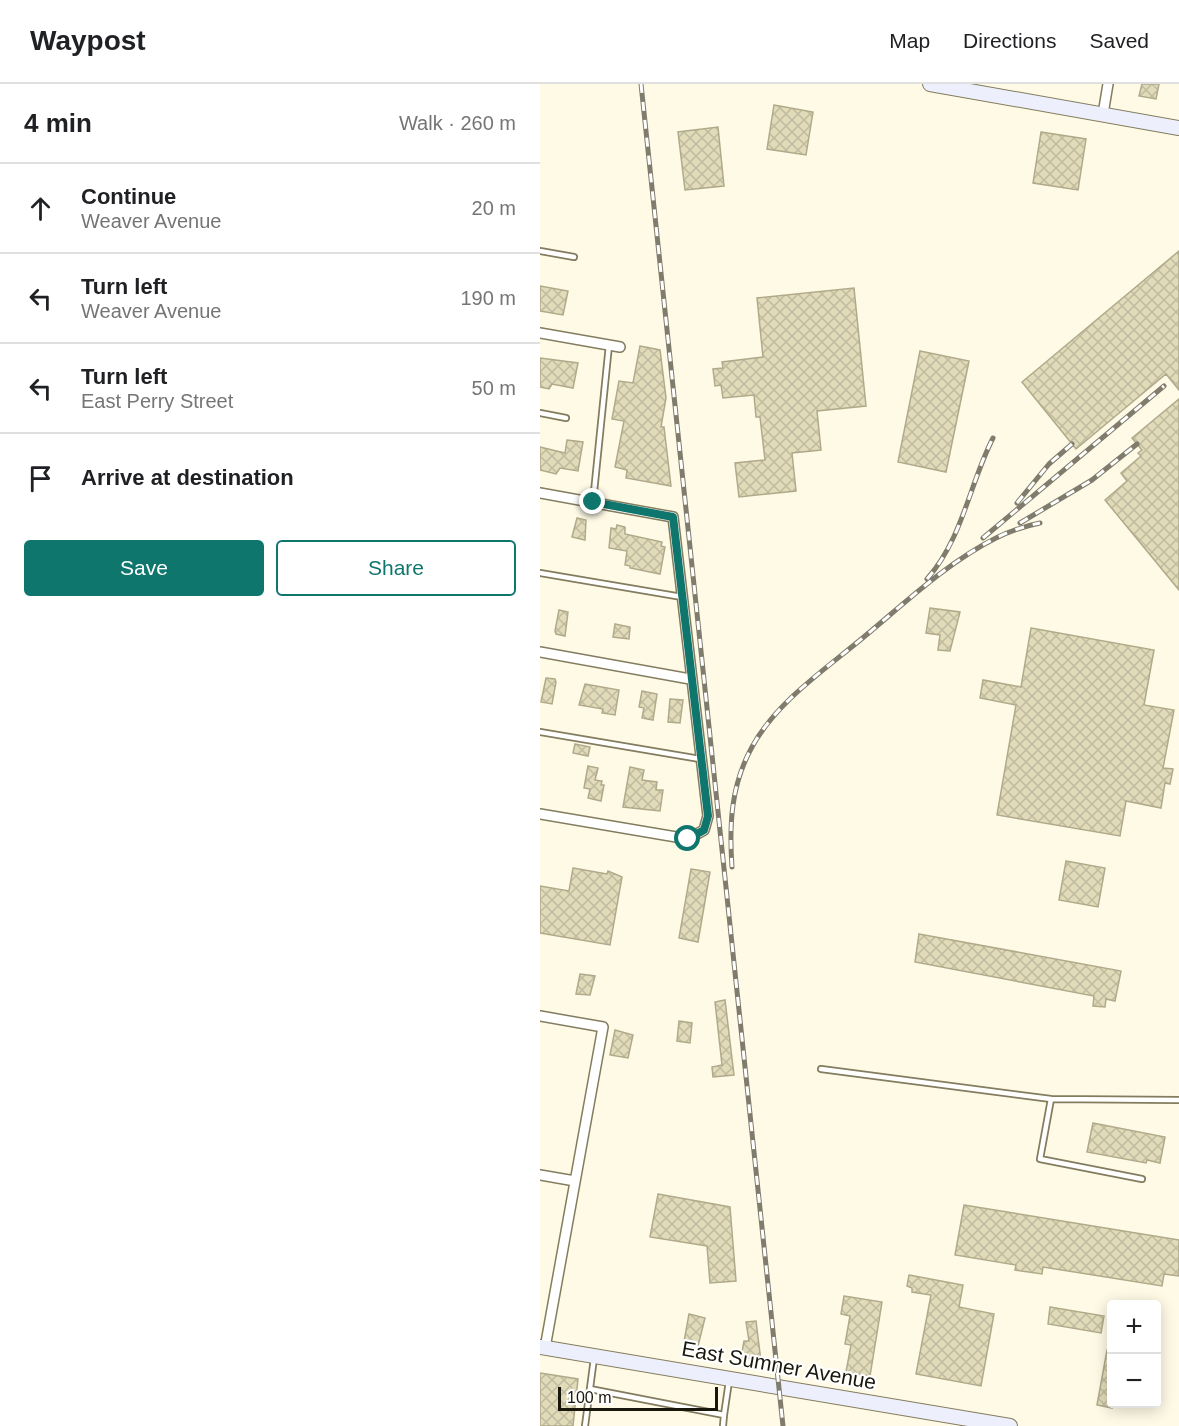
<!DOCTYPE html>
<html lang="en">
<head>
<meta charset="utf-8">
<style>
	:root { --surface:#fff; --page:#f6f6f6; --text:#202124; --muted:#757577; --line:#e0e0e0; --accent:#0f766e }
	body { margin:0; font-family:Arial,sans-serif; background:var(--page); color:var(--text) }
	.controls { position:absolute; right:18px; bottom:18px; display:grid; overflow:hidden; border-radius:6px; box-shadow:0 3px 15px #0003 }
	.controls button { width:54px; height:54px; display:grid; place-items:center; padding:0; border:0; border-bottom:2px solid var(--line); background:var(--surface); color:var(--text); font:30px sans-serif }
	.scale { position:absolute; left:18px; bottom:15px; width:160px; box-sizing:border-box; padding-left:6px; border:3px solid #19170b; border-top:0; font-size:16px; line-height:21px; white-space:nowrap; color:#19170b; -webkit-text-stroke:4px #fff; paint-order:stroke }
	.stop { position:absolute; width:18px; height:18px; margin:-14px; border:4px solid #0f766e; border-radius:50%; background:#fff }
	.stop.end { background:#0f766e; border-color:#fff; box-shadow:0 2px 6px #0008 }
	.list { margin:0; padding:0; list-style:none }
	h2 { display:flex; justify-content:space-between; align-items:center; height:78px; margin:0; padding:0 24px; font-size:26px }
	h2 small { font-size:20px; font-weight:400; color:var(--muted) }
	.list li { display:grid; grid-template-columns:39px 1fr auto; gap:18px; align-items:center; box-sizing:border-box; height:90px; padding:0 24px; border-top:2px solid var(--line) }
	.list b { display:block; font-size:22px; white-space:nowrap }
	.list p { margin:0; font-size:20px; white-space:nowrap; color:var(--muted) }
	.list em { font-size:20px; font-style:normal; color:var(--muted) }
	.actions { display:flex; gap:12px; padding:18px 24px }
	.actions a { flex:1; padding:14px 0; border:2px solid var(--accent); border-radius:6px; text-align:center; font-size:21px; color:var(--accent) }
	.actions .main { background:var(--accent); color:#fff }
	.icon { flex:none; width:33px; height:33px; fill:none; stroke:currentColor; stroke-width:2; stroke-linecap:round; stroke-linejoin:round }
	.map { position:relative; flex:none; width:639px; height:1342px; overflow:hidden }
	header { display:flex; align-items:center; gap:36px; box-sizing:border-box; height:84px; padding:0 30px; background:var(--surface); border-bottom:2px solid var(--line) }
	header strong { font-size:28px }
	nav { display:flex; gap:33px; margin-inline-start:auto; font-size:21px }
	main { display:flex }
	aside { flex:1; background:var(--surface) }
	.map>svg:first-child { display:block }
</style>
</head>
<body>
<header>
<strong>Waypost</strong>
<nav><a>Map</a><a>Directions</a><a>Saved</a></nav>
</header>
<main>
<aside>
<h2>4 min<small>Walk · 260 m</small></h2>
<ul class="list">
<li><svg class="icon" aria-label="ahead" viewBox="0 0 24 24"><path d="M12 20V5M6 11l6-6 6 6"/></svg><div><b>Continue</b><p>Weaver Avenue</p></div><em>20 m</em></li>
<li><svg class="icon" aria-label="left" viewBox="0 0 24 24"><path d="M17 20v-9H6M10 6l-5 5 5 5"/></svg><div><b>Turn left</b><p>Weaver Avenue</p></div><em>190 m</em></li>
<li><svg class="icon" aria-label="left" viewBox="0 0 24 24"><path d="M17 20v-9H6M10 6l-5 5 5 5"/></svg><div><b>Turn left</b><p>East Perry Street</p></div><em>50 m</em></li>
<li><svg class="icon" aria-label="arrive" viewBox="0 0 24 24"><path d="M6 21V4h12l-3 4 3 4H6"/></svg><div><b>Arrive at destination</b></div></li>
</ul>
<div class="actions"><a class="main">Save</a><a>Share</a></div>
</aside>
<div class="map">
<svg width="639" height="1342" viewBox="0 0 639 1342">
	<defs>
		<pattern id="building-cross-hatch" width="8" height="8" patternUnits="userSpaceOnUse" patternTransform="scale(1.5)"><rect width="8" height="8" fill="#e1dbb9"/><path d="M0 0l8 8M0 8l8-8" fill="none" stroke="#c0bb9e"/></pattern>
	</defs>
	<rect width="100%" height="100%" fill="#fefae6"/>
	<!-- building -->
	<path fill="url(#building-cross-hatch)" stroke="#b0aa8a" stroke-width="1.5" d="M 602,0 L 619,0 L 616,15 L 599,12 Z
		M 234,21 L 273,28 L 266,71 L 227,65 Z
		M 178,43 L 184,102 L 145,106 L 138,48 Z
		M 501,48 L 546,55 L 538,106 L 493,99 Z
		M 639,167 L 639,306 L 626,290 L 536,365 L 482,298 Z
		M 0,202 L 28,207 L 23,231 L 0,227 Z
		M 314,204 L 326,322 L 277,327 L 281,366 L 252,369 L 256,407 L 199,413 L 195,379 L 225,376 L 220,333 L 216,333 L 214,311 L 183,314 L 181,301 L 175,302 L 173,285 L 183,284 L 182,278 L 223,273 L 217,214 Z
		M 100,262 L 120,266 L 126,314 L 121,343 L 124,343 L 131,402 L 86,394 L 87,386 L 75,383 L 84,337 L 72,335 L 79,297 L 93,299 Z
		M 380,267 L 429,277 L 406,388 L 358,378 Z
		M 0,274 L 38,279 L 33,304 L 12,300 L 9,305 L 0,303 Z
		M 639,315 L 639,506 L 565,416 L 587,397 L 581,389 L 601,372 L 598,369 L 602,366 L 592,354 Z
		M 27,356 L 43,358 L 38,387 L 20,384 L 16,390 L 0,386 L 0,363 L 25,369 Z
		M 37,434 L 46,436 L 45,456 L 32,453 Z
		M 77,441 L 85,443 L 85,450 L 122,458 L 121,462 L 125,463 L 120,490 L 90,484 L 90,482 L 85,481 L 87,467 L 69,464 L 71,444 L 76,445 Z
		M 390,524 L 420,528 L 410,567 L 398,566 L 400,551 L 386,549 Z
		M 19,526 L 28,528 L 25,552 L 16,550 L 15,547 Z
		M 75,540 L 90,543 L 89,555 L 73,553 Z
		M 491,544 L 614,566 L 604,621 L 634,626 L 623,684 L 633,685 L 630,700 L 625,699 L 621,724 L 586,717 L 580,752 L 457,731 L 476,621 L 440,614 L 443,596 L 481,603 Z
		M 6,594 L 15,595 L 16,598 L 12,620 L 1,618 Z
		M 45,600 L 79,606 L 75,631 L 62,629 L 63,625 L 39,621 Z
		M 102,607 L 117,610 L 113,636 L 102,634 L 104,624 L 99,623 Z
		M 130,615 L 143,616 L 140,639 L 128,638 Z
		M 35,660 L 50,663 L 48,672 L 33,669 Z
		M 48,682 L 58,684 L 55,696 L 62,697 L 61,701 L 64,701 L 61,717 L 48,714 L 50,705 L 44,704 Z
		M 90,683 L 104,686 L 102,696 L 117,698 L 116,706 L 123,706 L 120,727 L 83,723 Z
		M 526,777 L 565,784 L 558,823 L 519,816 Z
		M 33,784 L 67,790 L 68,787 L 82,793 L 70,861 L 0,849 L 0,802 L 29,807 Z
		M 151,785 L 170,788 L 158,858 L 139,854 Z
		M 379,850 L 581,887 L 575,917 L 566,915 L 565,923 L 553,922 L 554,912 L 375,878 Z
		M 40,890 L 55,892 L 50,911 L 36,910 Z
		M 185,916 L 194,991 L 173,993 L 172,983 L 182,981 L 175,918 Z
		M 139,937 L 152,939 L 150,959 L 137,957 Z
		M 75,946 L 93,951 L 88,974 L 70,971 Z
		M 553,1039 L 625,1053 L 620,1079 L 607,1076 L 606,1079 L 547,1068 Z
		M 118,1110 L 190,1123 L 196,1197 L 170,1199 L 167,1162 L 110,1153 Z
		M 424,1121 L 639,1156 L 639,1192 L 624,1190 L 622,1202 L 503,1183 L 502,1190 L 475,1186 L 476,1181 L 415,1171 Z
		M 369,1191 L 423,1201 L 419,1223 L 454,1230 L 441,1302 L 376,1290 L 391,1211 L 372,1208 L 372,1204 L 367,1202 Z
		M 304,1212 L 342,1218 L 330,1292 L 306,1288 L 311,1261 L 305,1260 L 310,1232 L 301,1230 Z
		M 510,1223 L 564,1232 L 561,1249 L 508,1240 Z
		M 149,1230 L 165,1234 L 157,1266 L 143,1263 Z
		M 216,1237 L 221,1277 L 201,1273 L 204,1257 L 209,1257 L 206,1238 Z
		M 567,1266 L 572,1266 L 572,1324 L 557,1321 Z
		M 0,1289 L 38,1295 L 33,1342 L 0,1342 Z"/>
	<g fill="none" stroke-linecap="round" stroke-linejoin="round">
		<defs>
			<path id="lane" d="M 0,167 L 34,173
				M 0,329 L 26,334
				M 53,418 L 69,261
				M 0,489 L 142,513
				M 0,648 L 160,675
				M 281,985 L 511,1015
				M 602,1095 L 500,1075 L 511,1015 L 639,1016
				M 50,1305 L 184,1331 L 189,1297
				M 45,1342 L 54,1274
				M 183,1342 L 184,1331"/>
			<path id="street" d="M 563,30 L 568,0
				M 0,249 L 80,263
				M 0,409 L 133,433 L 168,732 L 164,746 L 148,755 L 0,730
				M 0,568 L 150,595
				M 0,932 L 63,943 L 5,1264
				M 0,1091 L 35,1097"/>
			<path id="secondary" d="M 390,0 L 639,44
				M 0,1263 L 470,1342"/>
		</defs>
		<!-- lane casing -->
		<use href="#lane" stroke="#837c5e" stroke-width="8"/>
		<!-- street casing -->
		<use href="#street" stroke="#837c5e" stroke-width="12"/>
		<!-- secondary casing -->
		<use href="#secondary" stroke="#837c5e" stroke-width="16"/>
		<!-- lane -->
		<use href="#lane" stroke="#fff" stroke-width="4.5"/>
		<!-- street -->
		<use href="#street" stroke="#fff" stroke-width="9"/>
		<!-- secondary -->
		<use href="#secondary" stroke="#edf0fc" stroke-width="14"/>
		<defs>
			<path id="rail" d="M 101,0 L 243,1342
				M 477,419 L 509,380 L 532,360
				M 480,439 L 552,396 L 597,360
				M 443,454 L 624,302
				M 387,495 C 423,454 429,401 453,354
				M 192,783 C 189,740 191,701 212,663 C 237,617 286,585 325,552 C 366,518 408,478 456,454 C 470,447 485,442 500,439"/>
		</defs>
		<!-- rail casing -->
		<use href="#rail" stroke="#7f7c6d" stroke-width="5"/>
		<!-- rail -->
		<use href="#rail" stroke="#fff" stroke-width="3" stroke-dasharray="9" stroke-linecap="butt"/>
	</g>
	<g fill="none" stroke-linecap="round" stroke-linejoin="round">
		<!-- route -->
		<path stroke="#0f766e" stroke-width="8" d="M 53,418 L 133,433 L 168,732 L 164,746 L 148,755"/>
	</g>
	<g text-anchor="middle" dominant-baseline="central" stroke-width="4.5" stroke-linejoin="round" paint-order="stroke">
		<!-- street labels -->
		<g font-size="21" fill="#19170b" stroke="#fff">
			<text transform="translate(239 1281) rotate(10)">East Sumner Avenue</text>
		</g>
	</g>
</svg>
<div class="controls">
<button>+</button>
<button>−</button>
</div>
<div class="scale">100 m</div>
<div class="stop" style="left:148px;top:755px"></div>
<div class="stop end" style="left:53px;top:418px"></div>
</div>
</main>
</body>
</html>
